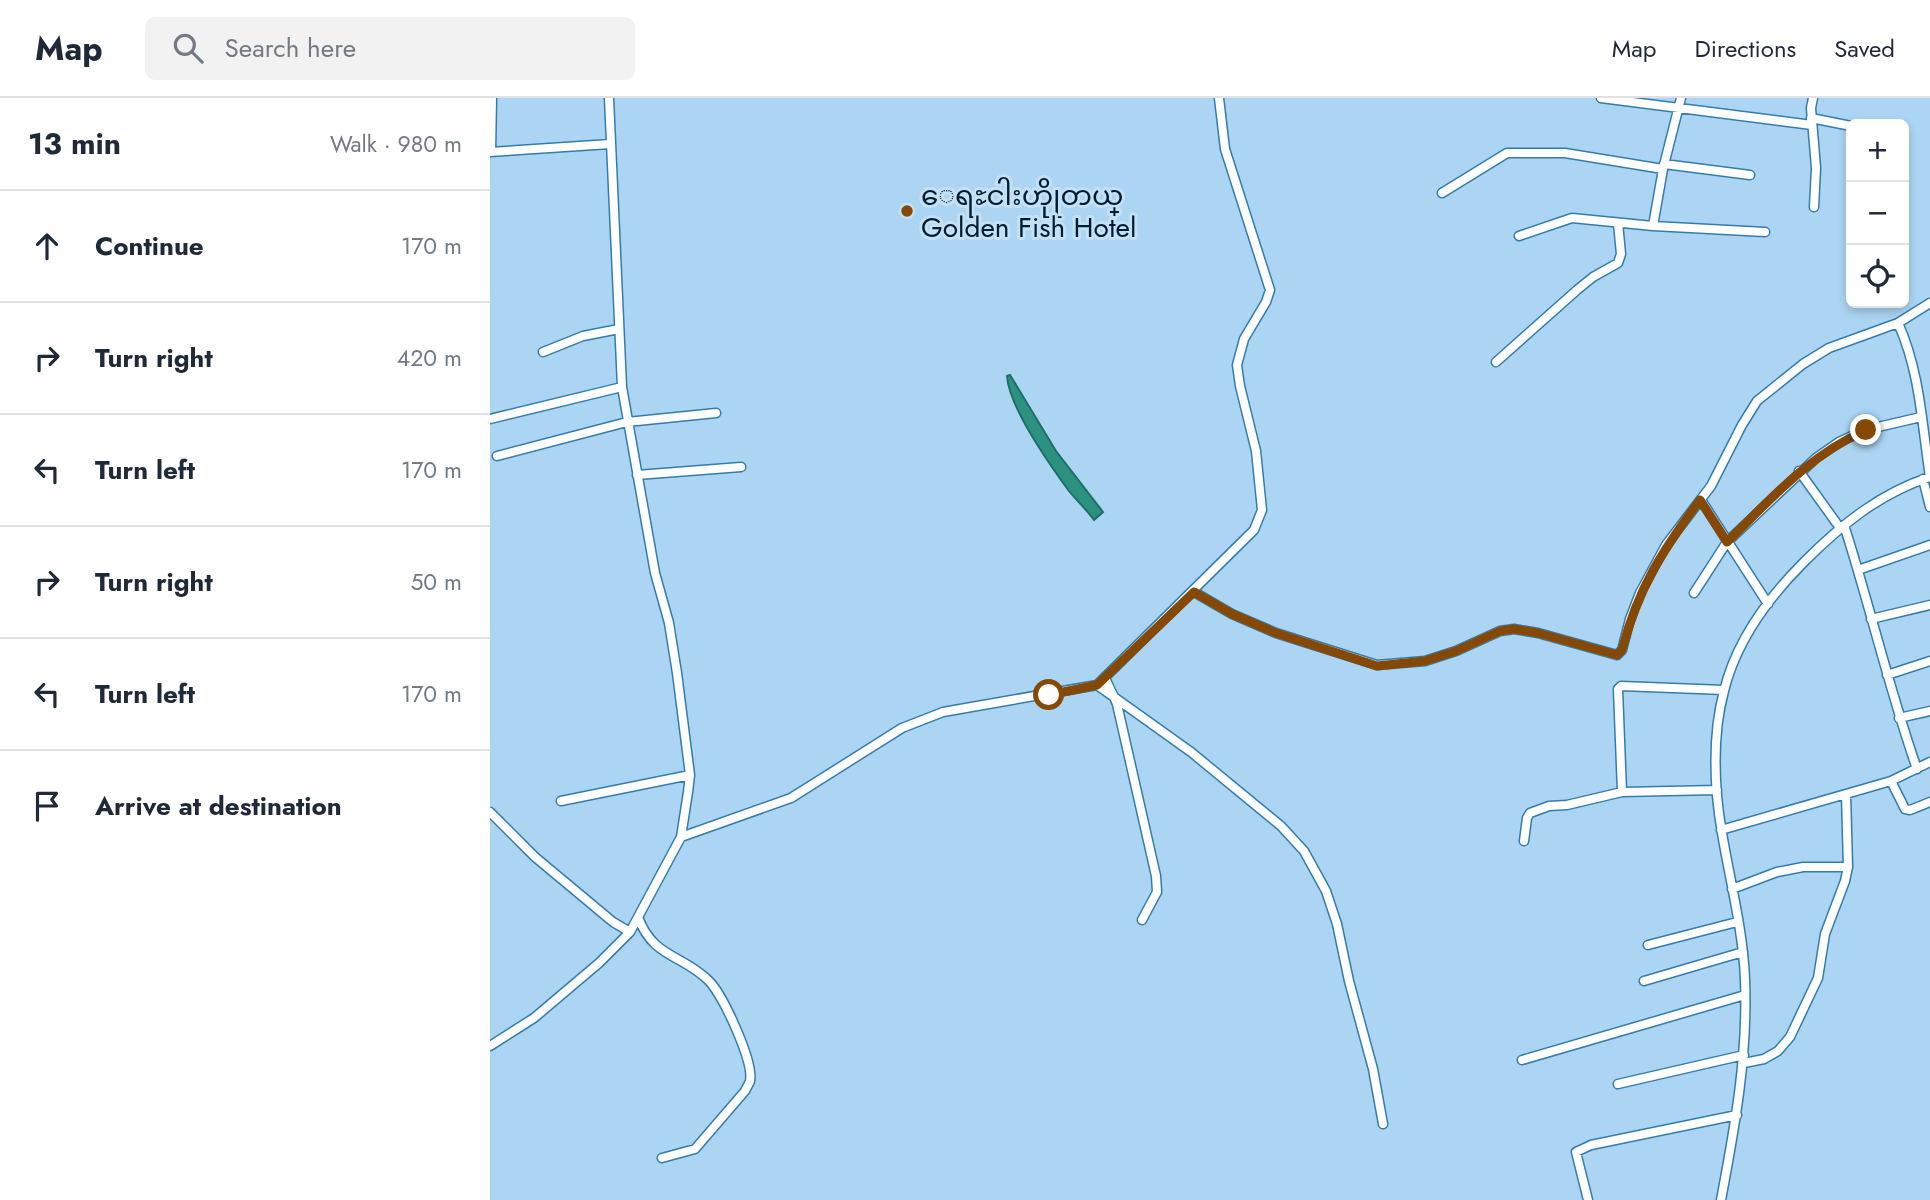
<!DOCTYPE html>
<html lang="en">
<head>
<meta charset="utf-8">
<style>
	:root { --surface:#fff; --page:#f2f2f3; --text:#1f2937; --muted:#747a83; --line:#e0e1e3 }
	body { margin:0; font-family:Jost,"Noto Sans Myanmar",sans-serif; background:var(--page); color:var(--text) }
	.controls { position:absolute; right:21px; top:21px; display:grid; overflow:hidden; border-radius:10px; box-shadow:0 4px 10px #0003 }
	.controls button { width:63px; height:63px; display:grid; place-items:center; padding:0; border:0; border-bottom:2px solid var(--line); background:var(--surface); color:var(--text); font:35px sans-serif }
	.stop { position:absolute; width:21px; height:21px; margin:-16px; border:5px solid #854905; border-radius:50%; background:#fff }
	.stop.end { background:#854905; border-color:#fff; box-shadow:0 2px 7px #0008 }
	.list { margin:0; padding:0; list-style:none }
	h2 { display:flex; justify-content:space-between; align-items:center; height:91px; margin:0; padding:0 28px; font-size:30px }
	h2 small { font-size:23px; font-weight:400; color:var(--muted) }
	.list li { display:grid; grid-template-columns:46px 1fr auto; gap:21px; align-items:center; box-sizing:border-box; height:112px; padding:0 28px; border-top:2px solid var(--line) }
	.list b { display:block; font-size:26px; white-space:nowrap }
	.list em { font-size:23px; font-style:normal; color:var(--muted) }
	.icon { flex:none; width:38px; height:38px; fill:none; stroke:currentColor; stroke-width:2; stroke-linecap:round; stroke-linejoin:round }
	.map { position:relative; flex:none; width:1440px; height:1102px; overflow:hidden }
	header { display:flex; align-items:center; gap:42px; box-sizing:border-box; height:98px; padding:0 35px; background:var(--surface); border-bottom:2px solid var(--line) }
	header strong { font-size:33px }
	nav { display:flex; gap:38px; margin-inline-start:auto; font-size:24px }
	.search { width:490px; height:63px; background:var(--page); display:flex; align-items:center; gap:18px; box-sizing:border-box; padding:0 24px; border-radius:10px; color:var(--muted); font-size:26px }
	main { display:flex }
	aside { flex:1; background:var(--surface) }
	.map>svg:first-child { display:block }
</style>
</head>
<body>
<header>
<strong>Map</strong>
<div class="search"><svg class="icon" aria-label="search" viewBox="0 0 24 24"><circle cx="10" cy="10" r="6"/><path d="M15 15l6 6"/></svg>Search here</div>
<nav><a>Map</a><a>Directions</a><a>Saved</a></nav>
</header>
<main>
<aside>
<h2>13 min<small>Walk · 980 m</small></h2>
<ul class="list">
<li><svg class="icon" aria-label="ahead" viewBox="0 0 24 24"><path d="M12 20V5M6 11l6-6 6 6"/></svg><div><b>Continue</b></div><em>170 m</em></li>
<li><svg class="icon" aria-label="right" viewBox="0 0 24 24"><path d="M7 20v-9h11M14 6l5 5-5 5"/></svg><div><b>Turn right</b></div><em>420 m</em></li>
<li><svg class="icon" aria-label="left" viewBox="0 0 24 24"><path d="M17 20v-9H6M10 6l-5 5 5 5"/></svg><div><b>Turn left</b></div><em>170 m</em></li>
<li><svg class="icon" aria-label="right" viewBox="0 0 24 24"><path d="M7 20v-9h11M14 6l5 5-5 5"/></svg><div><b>Turn right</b></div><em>50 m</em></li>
<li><svg class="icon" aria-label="left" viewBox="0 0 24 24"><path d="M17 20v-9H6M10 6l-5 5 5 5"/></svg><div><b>Turn left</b></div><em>170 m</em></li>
<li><svg class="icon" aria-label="arrive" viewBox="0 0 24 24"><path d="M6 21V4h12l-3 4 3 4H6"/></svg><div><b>Arrive at destination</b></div></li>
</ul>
</aside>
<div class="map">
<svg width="1440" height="1102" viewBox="0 0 1440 1102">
	<rect width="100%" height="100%" fill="#abd5f3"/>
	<!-- water -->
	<path fill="#2d9180" stroke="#206e68" stroke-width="2" d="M 520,277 L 566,353 L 613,414 L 604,422 C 597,412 587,403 579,393 C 560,367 519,309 517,278 Z"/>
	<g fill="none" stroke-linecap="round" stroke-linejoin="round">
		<defs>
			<path id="minor" d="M 1111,0 L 1322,27
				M 1323,0 L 1321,10 L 1326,70 L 1324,109
				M 1321,20 L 1361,28
				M 0,54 L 120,46
				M 1,54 L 2,0
				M 1174,66 L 1260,77
				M 952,95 L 1017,55 L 1075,55 L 1173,71
				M 1163,128 L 1173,71 L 1191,0
				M 1029,138 L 1082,120 L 1163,128 L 1275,134
				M 1408,225 C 1430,273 1432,327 1440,379
				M 53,254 L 93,238 L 129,231
				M 1006,264 L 1087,192 L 1103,179 L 1128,165 L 1131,156 L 1128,125
				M 0,321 L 132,289
				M 7,358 L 137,324 L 226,315
				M 1309,373 L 1350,430
				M 147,377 L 251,369
				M 1433,381 L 1440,409
				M 1211,402 L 1278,506
				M 1354,427 C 1380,508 1399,591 1427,671
				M 1368,472 L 1440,447
				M 704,494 L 742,516 L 786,535 L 887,567 L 935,563 L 966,553 L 1010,533 L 1024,531 L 1048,535 L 1127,557 L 1132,552 L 1140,521 L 1150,495 L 1176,447 L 1221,388 L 1252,327 L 1267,303 L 1313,266 L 1339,250 L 1408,225 L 1440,205
				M 1204,495 L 1237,444 L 1326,360 L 1349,344 L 1375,332 L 1431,319
				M 1381,521 L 1440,507
				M 1397,577 L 1440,563
				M 615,580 L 624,599 L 701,654 L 791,728 L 814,753 L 836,793 L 847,826 L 859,883 L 883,971 L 893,1026
				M 607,587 L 624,599 L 627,606 L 666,778 L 667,794 L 652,822
				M 1409,620 L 1440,613
				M 1401,683 L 1415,711 L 1420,712 L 1440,704
				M 1132,694 L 1128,591 L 1131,588 L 1234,592
				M 71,703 L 200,677
				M 0,714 L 45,759 L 123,824 L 140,834
				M 1231,732 L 1401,683 L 1440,664
				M 191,739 L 301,700 L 412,630 L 453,614 L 607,587 L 764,432 L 772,412 L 766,353 L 750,288 L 747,267 L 754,241 L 776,204 L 780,192 L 735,51 L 729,0
				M 1034,743 L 1037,720 L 1040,715 L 1059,708 L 1077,707 L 1132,694 L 1227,692
				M 1242,791 L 1287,774 L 1313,769 L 1358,769
				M 148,819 C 163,860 192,856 219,883 C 233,897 264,964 260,983 C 259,986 257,989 255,993 L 205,1051 L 172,1060
				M 1158,847 L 1247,824
				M 1154,883 L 1253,854
				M 0,948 L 44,920 L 109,865 L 140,834 L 191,739 L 198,694 L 200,677 L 187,575 L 179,525 L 165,475 L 132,289 L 119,0
				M 1032,962 L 1255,897
				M 1254,965 L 1274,961 L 1288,953 L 1300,939 L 1328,880 L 1335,836 L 1355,783 L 1358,769 L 1356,696
				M 1128,986 L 1254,957
				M 1098,1102 L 1086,1054 L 1101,1047 L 1247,1017
				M 1231,1102 C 1245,1028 1258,957 1255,881 C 1253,832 1240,783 1232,735 C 1224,690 1222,637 1234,593 C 1246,544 1279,499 1314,464 C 1351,427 1390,395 1440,379"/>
		</defs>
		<!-- minor casing -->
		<use href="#minor" stroke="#327dac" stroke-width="11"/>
		<!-- minor -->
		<use href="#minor" stroke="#fff" stroke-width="8"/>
	</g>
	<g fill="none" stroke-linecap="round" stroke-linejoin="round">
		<!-- route -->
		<path stroke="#854905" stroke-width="9" d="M 559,597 L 607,587 L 704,494 L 742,516 L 786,535 L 887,568 L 935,563 L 966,553 L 1010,533 L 1024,531 L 1048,535 L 1127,557 L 1132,552 C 1148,490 1173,452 1210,402 L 1237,444 C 1281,401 1318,358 1376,332"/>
	</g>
	<!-- markers -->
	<circle fill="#854905" stroke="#c4e0f5" stroke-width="2.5" cx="417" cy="113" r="7"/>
	<g text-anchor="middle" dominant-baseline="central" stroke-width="6" stroke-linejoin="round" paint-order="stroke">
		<!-- poi labels -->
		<g font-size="28" fill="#001c2f" stroke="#c4e0f5" text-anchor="start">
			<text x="431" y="97">ေရႊငါးဟိုုတယ္<tspan x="431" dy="32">Golden Fish Hotel</tspan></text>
		</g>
	</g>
</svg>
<div class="controls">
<button>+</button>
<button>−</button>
<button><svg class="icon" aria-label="locate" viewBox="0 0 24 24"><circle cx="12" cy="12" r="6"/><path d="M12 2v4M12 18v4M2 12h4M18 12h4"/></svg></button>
</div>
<div class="stop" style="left:559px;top:597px"></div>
<div class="stop end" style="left:1376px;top:332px"></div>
</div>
</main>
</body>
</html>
